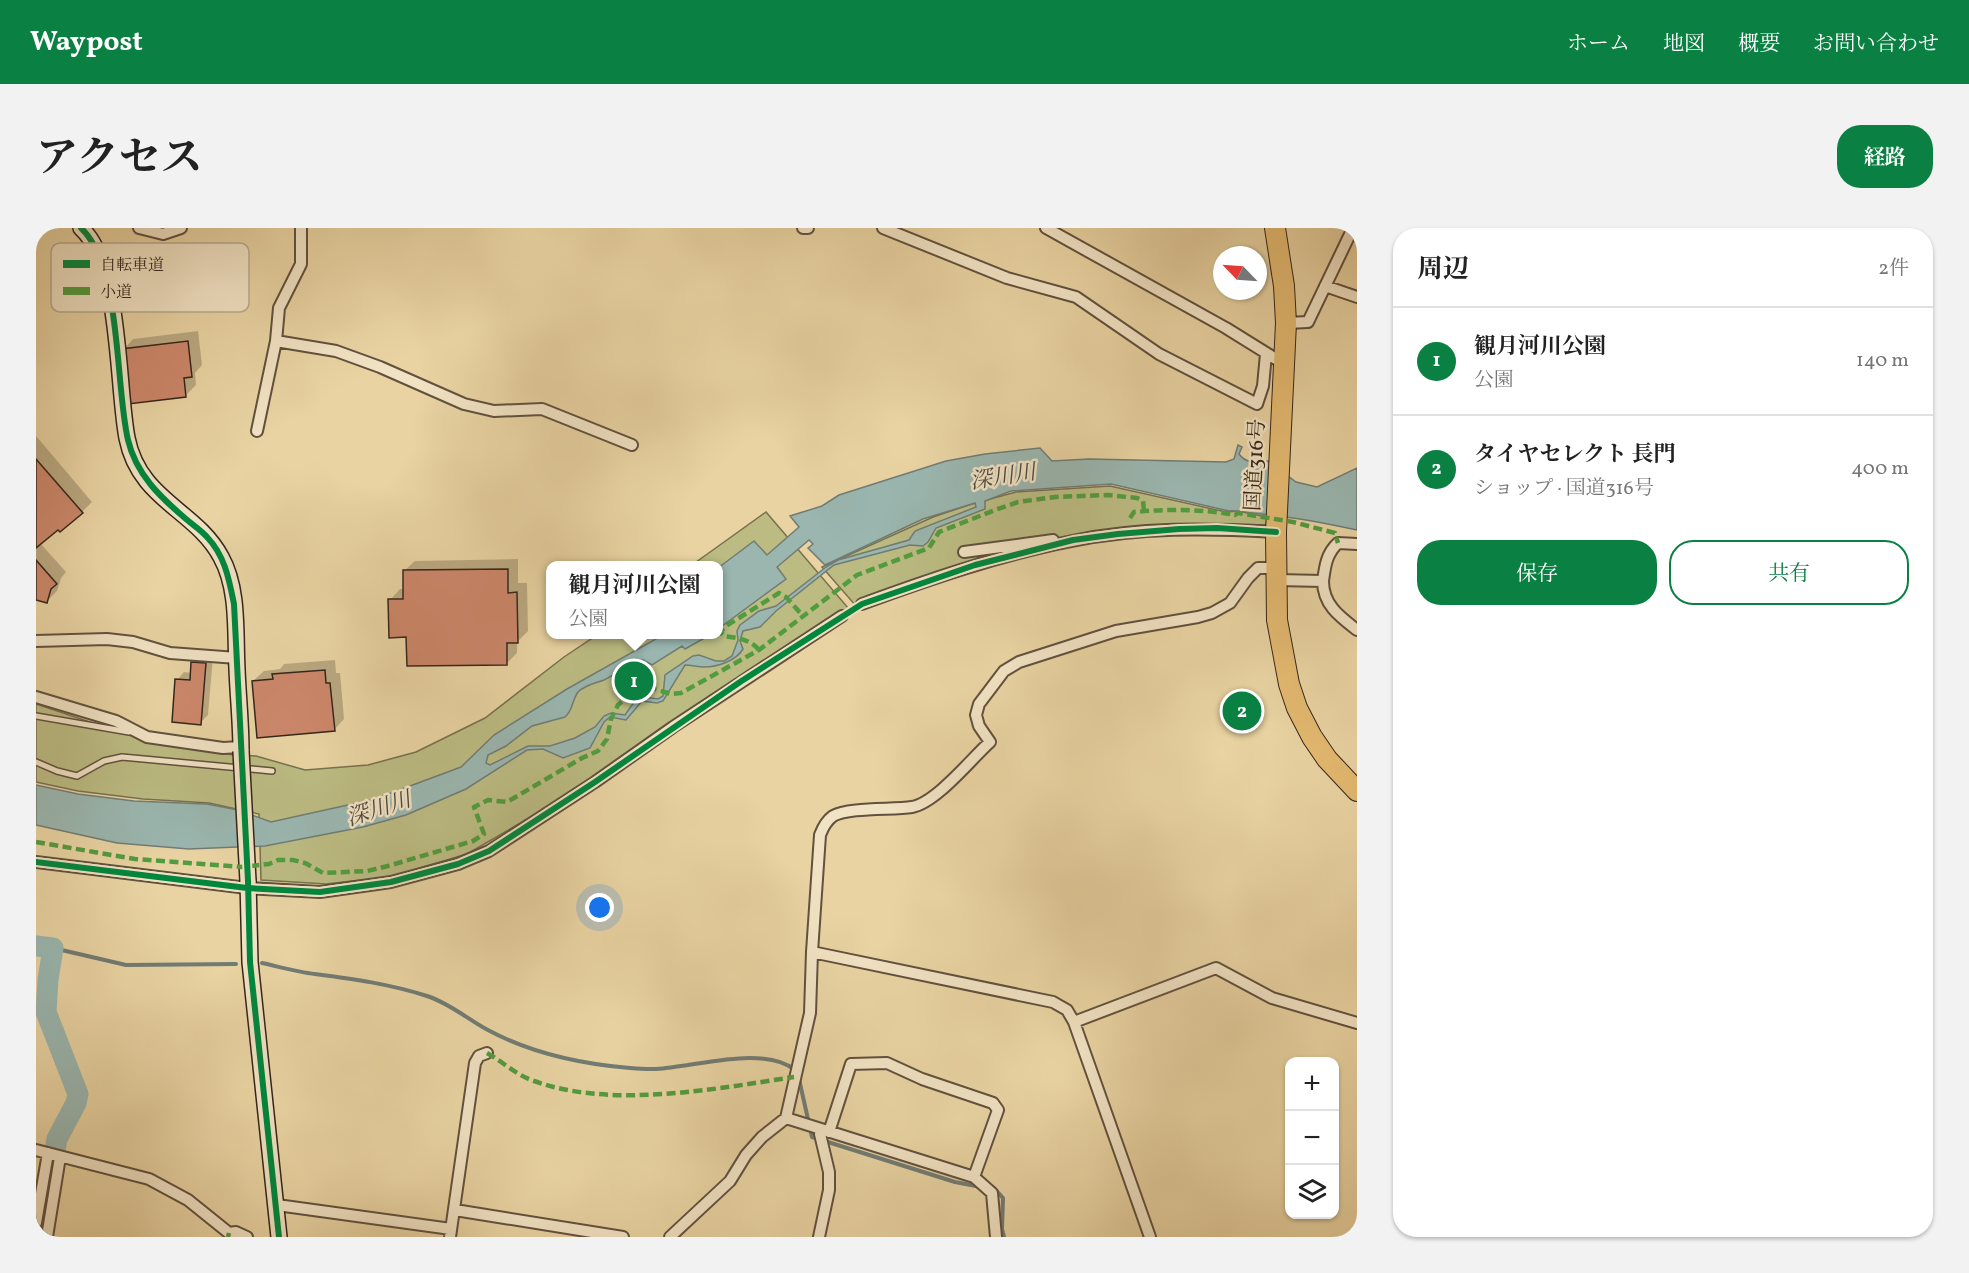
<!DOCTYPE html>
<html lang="ja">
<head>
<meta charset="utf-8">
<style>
	:root { --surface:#fff; --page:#f2f2f2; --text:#222; --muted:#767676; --line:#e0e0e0; --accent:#0b8043 }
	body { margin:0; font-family:Vollkorn,"Noto Serif JP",serif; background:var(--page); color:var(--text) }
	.controls { position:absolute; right:18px; bottom:18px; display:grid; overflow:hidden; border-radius:12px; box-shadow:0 2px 4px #0004 }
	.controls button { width:54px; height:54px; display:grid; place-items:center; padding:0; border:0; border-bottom:2px solid var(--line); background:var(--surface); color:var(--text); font:30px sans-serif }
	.compass { position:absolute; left:1177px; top:18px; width:54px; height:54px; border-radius:50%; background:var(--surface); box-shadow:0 2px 4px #0004; rotate:295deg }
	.you { position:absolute; left:564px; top:680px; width:21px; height:21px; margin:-15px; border:4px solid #fff; border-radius:50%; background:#1a73e8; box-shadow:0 0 0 9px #1a73e833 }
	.badge { display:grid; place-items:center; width:39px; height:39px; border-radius:50%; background:var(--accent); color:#fff; font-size:20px; font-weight:700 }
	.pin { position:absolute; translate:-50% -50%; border:3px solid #fff; box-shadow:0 2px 6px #0006 }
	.popup { position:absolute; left:510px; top:333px; width:177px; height:78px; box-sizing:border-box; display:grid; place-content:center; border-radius:12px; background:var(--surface); filter:drop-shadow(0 2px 4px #0005); font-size:20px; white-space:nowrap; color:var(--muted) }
	.popup b { font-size:22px; color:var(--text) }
	.popup::after { content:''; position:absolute; left:50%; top:100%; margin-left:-12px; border:12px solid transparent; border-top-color:var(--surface) }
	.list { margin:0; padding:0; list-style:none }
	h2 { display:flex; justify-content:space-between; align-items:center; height:78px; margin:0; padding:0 24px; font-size:26px }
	h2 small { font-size:20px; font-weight:400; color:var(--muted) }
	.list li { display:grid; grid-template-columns:39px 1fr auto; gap:18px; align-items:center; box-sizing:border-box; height:108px; padding:0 24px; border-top:2px solid var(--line) }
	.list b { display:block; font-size:22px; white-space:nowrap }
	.list p { margin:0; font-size:20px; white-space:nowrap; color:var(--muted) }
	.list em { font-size:20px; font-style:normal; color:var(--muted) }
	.actions { display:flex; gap:12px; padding:18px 24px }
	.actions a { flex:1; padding:14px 0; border:2px solid var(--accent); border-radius:24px; text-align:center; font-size:21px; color:var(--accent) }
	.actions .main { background:var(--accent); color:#fff }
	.icon { flex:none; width:33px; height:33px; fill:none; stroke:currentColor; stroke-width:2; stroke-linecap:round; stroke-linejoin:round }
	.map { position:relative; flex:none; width:1321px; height:1009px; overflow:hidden; border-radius:24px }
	header { display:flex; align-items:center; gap:36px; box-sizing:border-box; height:84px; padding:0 30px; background:var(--accent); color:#fff }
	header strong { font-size:28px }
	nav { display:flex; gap:33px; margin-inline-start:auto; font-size:21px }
	.intro { display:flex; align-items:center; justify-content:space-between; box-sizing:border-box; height:144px; padding:0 36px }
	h1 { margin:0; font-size:42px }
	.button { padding:15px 27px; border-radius:24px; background:var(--accent); color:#fff; font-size:21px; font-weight:700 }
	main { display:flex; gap:36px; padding:0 36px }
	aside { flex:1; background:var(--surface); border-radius:24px; box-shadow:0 2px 4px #0004 }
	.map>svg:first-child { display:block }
</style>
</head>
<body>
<header>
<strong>Waypost</strong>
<nav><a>ホーム</a><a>地図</a><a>概要</a><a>お問い合わせ</a></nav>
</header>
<div class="intro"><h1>アクセス</h1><a class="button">経路</a></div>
<main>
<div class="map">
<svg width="1321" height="1009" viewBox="0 0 1321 1009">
	<rect width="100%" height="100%" fill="#e9d3a2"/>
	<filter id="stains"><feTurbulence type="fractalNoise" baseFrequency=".00333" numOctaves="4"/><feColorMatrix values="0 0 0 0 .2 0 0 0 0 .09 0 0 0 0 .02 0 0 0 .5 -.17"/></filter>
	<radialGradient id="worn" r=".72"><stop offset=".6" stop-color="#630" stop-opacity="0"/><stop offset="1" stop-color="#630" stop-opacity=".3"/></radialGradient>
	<!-- green -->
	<path fill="#bbbb82" stroke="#78704f" stroke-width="1.5" d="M 1074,258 L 1190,284 L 1202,283 L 1231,289 L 1230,297 L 1146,297 L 1038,309 L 820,378 L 786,339 L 897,289 L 936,276 L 980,264 Z
		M 730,284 L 813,381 L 735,430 L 536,565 L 431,626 L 353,649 L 290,656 L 225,652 L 223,586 L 173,575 L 107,571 L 42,563 L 0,554 L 0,476 L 114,514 L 198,527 L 220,528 L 269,542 L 332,537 L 380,524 L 449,490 L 528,429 L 561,407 L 682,406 L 682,338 L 656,337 Z"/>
	<!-- water -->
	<path fill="#9ab6af" stroke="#717c74" stroke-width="1.5" d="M 1202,217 L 1206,219 L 1203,226 C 1210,236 1221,234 1232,233 L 1260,254 L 1281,259 L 1321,240 L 1321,302 C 1289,295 1257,289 1225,286 C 1213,285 1204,282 1193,283 L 1075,256 L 975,263 L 949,273 L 949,281 L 900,300 L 892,314 L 887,318 L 874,317 L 798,337 L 740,383 L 724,399 L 707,403 L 704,413 L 707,421 C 700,433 681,439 668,439 C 661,439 656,437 649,437 L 627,473 L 621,475 L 606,473 L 590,492 L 574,489 L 568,494 L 554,520 L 527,530 L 507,521 L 491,522 L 430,561 L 370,587 L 327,599 L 229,618 L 153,621 L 81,615 L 0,597 L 0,557 L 42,566 L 98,573 L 171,576 L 202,582 L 235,594 L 339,571 L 425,539 L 458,507 L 531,461 L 620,411 L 624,407 L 674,407 L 649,421 L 646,418 L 616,437 L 607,432 C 592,436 582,445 568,452 C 560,455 549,457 542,464 C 536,472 537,483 529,489 L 496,498 L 470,518 L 452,527 L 450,535 L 454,537 L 492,518 L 514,518 L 539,510 L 559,499 L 568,488 L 575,485 L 589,487 L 601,470 L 608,469 L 622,471 L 627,468 L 629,447 L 657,428 L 663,427 L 680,433 L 688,433 L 696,428 L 702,412 L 701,403 L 704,397 L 723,383 L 740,378 L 790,339 L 802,332 L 873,312 L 879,303 L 940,279 L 939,275 L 887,291 L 789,337 L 772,320 L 777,316 L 773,312 L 741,339 L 750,351 L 682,401 L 682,340 L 718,313 L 731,327 L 763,299 L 754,288 L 786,278 L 803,267 L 910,233 L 949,226 L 1004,220 L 1016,233 L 1053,231 L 1190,234 L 1198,231 Z"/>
	<!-- shadow -->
	<path fill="#0003" d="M 162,103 L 166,137 L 159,145 L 160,157 L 150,167 L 87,122 L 97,111 Z
		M 0,208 L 56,274 L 46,284 L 22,300 L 4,315 L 30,344 L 25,350 L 21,363 L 11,373 L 0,370 Z
		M 482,331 L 482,355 L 491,355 L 492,403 L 481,414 L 481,425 L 471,435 L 372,408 L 354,372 L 364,361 L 369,361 L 368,343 L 379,333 Z
		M 164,427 L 177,428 L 172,487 L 164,495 L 141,452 L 148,444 L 156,445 L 157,435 Z
		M 299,432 L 300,445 L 304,445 L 308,491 L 298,502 L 217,453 L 228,443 L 244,441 L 248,436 Z"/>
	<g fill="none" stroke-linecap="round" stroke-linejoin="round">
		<!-- stream -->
		<path stroke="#717c74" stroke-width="4" d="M 17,720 L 90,737 L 200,736
			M 226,735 C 244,739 262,744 279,746 C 317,751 354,756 391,768 C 413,775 430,790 450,801 C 494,825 545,836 594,840 C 606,841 619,842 630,840 C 665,837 730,818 759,842
			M 763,851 L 776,909 L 919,954 L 945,959
			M 958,960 L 967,970 L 966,1001 L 968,1009"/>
		<!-- river -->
		<path stroke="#9ab6af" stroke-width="21" d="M 0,718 L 17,720 L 12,752 L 10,784 L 42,866 L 40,875 L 21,911 L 4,1009"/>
	</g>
	<!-- building -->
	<path fill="#cc876a" stroke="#34261c" stroke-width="1.5" d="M 152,113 L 156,149 L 148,150 L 150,169 L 92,176 L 85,121 Z
		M 0,231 L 47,285 L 24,304 L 22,302 L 0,320 Z
		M 0,332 L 21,356 L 15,361 L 11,375 L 0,372 Z
		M 472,341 L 472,365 L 481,364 L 482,415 L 471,415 L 471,437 L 371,438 L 370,409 L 353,410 L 352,371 L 367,371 L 367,342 Z
		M 155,434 L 170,435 L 165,497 L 136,494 L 139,451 L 154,452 Z
		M 289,442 L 290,455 L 294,455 L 299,503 L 221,510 L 216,453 L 237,451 L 236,446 Z"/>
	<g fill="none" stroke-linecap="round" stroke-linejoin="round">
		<!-- street-tunnel -->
		<path stroke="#c5b087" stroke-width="10" stroke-dasharray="10 5" stroke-linecap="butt" d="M 806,388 L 826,376"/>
		<defs>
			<path id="lane" d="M 0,488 L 93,504
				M 0,534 L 21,543 L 41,548 L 68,533 L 86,529 L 236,543"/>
			<path id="street" d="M 103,0 L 127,6 L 145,0
				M 767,0 L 772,0
				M 847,0 L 971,50 L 1040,69 L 1123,126 L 1221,176 L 1227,158 L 1230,126
				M 1010,0 L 1190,100 L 1248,136
				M 1289,58 L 1321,69
				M 1250,95 L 1272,94 L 1317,0
				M 240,113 L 300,123 L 344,139 L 428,176 L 458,183 L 506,181 L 596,217
				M 221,203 L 240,113 L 243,80 L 265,36 L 265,0
				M 928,324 L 1017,312
				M 1241,352 L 1287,353 C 1287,377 1304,389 1321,402
				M 1287,353 C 1289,339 1290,326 1302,315 L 1321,316
				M 826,376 C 894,351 964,327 1036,313 C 1103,299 1172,300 1240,304
				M 0,413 L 71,411 L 97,414 L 134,425 L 201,430
				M 0,469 L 80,493 L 111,509 L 187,520 L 205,519
				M 0,634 L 211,660 L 284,664 L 355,654 L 422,636 L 453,623 L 559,554 L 637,499 L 806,388
				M 776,724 L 1017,774 L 1031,782 L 1038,794 L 1114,1009
				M 1038,794 L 1180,740 L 1236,770 L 1321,795
				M 750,890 L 938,949 L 956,965 L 960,1009
				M 793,904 L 815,836 L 851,835 L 886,851 L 957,875 L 962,882 L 938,949
				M 0,922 L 113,951 L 152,972 L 193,1005 L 200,1004 L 211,1009
				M 241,977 L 415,1001
				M 419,982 L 587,1009
				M 0,995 L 12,925
				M 11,1009 L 24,929
				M 414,1009 L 439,835 L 443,828 L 451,825
				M 634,1009 L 694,953 L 710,927 L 726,909 L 750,890 L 774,785 L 776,724 L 784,607 C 787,599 790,593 797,588 C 813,579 857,582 876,579 C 900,575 935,531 954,514 L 943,498 L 940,487 L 943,476 L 968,443 L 983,434 L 1080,403 L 1162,389 L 1176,385 L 1194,375 L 1212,350 L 1222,340 L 1241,340
				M 783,1009 L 793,962 L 793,944 L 784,906 L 787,902"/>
			<path id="secondary" d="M 45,0 C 85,36 81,158 91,210 C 103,272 160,282 185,329 C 203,361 199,405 201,441 C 202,468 205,495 205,523
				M 212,653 L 214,734 L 243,1009"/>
			<path id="highway" d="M 1239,0 L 1248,58 L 1250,95 L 1240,304 L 1241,392 L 1253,456 L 1261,480 L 1276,509 L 1291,531 L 1321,563"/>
		</defs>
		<!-- lane casing -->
		<use href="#lane" stroke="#61513e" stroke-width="8"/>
		<!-- street casing -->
		<use href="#street" stroke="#61513e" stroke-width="14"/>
		<!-- secondary casing -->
		<use href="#secondary" stroke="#34261c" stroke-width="18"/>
		<!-- highway casing -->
		<use href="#highway" stroke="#34261c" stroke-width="22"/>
		<!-- lane -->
		<use href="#lane" stroke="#f1e2c3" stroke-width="5"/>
		<!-- street -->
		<use href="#street" stroke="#f1e2c3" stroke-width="10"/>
		<!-- secondary -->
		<use href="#secondary" stroke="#f1e2c3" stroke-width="15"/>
		<!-- highway -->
		<use href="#highway" stroke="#e4ba71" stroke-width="20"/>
		<defs>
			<path id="secondary-bridge" d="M 205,523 L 212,653"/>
		</defs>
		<!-- secondary-bridge casing -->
		<use href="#secondary-bridge" stroke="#34261c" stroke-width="18" stroke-linecap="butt"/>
		<!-- secondary-bridge -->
		<use href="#secondary-bridge" stroke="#f1e2c3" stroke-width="15"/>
		<!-- quiet -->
		<path stroke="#519c3e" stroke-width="4.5" stroke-dasharray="9 4.5" stroke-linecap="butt" d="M 1094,290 L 1098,284 C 1130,281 1168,281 1199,287 L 1202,285 L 1257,294 L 1299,305 L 1302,315
			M 723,422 C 714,411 701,410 688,408 L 684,404 L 690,398 L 743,365 L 750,369 L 768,389
			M 0,614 L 99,631 L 206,639 L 233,636 L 242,632 L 257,632 L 269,635 L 287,645 L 331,643 L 352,638 L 437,613 L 448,606 L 438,579 L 452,572 L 471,574 L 546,530 L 562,523 L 571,511 L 575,491 L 582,477 L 599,462 L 608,458 L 635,466 L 645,465 L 723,422 L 821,347 L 893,320 L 903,304 L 959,282 L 982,274 L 1019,269 L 1072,267 L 1101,270 L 1107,273 L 1108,283
			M 451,825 C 467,834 480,847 498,853 C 576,881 678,861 758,849
			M 192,1009 L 193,1005"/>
		<defs>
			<path id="cycleway" d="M 45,0 C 86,38 79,158 92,212 C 100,246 124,269 150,291 C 157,297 165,302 171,309 C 189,328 193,351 198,376 L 212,653 L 214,734 L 243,1009
				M 0,634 L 211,660 L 284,664 L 355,654 L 422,636 L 453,623 L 559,554 L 704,454 L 826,376 L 939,337 L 1037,312 L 1082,306 L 1143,301 L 1181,300 L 1240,304"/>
		</defs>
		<!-- cycleway casing -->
		<use href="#cycleway" stroke="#f1e2c3" stroke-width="10"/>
		<!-- cycleway -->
		<use href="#cycleway" stroke="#00873e" stroke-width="6"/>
	</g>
	<g text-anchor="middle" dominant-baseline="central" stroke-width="5" stroke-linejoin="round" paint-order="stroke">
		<!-- street labels -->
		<g font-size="21" fill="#34261c" stroke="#f1e2c3">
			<text transform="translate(1220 237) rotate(-87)">国道316号</text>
		</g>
		<!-- water labels -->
		<g font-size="22" font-style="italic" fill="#4e4a41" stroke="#f1e2c3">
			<text transform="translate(967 250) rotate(-9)">深川川</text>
			<text transform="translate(343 582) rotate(-18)">深川川</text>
		</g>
	</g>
	<!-- legend -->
	<rect x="15" y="15" width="198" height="69" rx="9" fill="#f1e2c3" stroke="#b8aa91" stroke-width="1.5"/>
	<rect x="27" y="32" width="27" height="8" fill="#00873e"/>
	<rect x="27" y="59" width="27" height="8" fill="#519c3e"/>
	<g font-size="16" fill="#34261c">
		<text x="64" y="42">自転車道</text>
		<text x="64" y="69">小道</text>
	</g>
	<rect width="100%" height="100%" filter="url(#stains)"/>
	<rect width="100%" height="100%" fill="url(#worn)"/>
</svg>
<div class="controls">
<button>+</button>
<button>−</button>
<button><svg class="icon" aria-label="layers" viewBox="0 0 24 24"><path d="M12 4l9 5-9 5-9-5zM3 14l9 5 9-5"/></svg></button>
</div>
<svg class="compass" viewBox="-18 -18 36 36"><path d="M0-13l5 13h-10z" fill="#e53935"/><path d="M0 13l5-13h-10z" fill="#767676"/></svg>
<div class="you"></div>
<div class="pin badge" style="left:598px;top:453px">1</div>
<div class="popup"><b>観月河川公園</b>公園</div>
<div class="pin badge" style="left:1206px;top:483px">2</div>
</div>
<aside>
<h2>周辺<small>2件</small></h2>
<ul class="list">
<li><span class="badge">1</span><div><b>観月河川公園</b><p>公園</p></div><em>140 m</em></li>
<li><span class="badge">2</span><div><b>タイヤセレクト 長門</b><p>ショップ · 国道316号</p></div><em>400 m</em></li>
</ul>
<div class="actions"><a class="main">保存</a><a>共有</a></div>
</aside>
</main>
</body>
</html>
